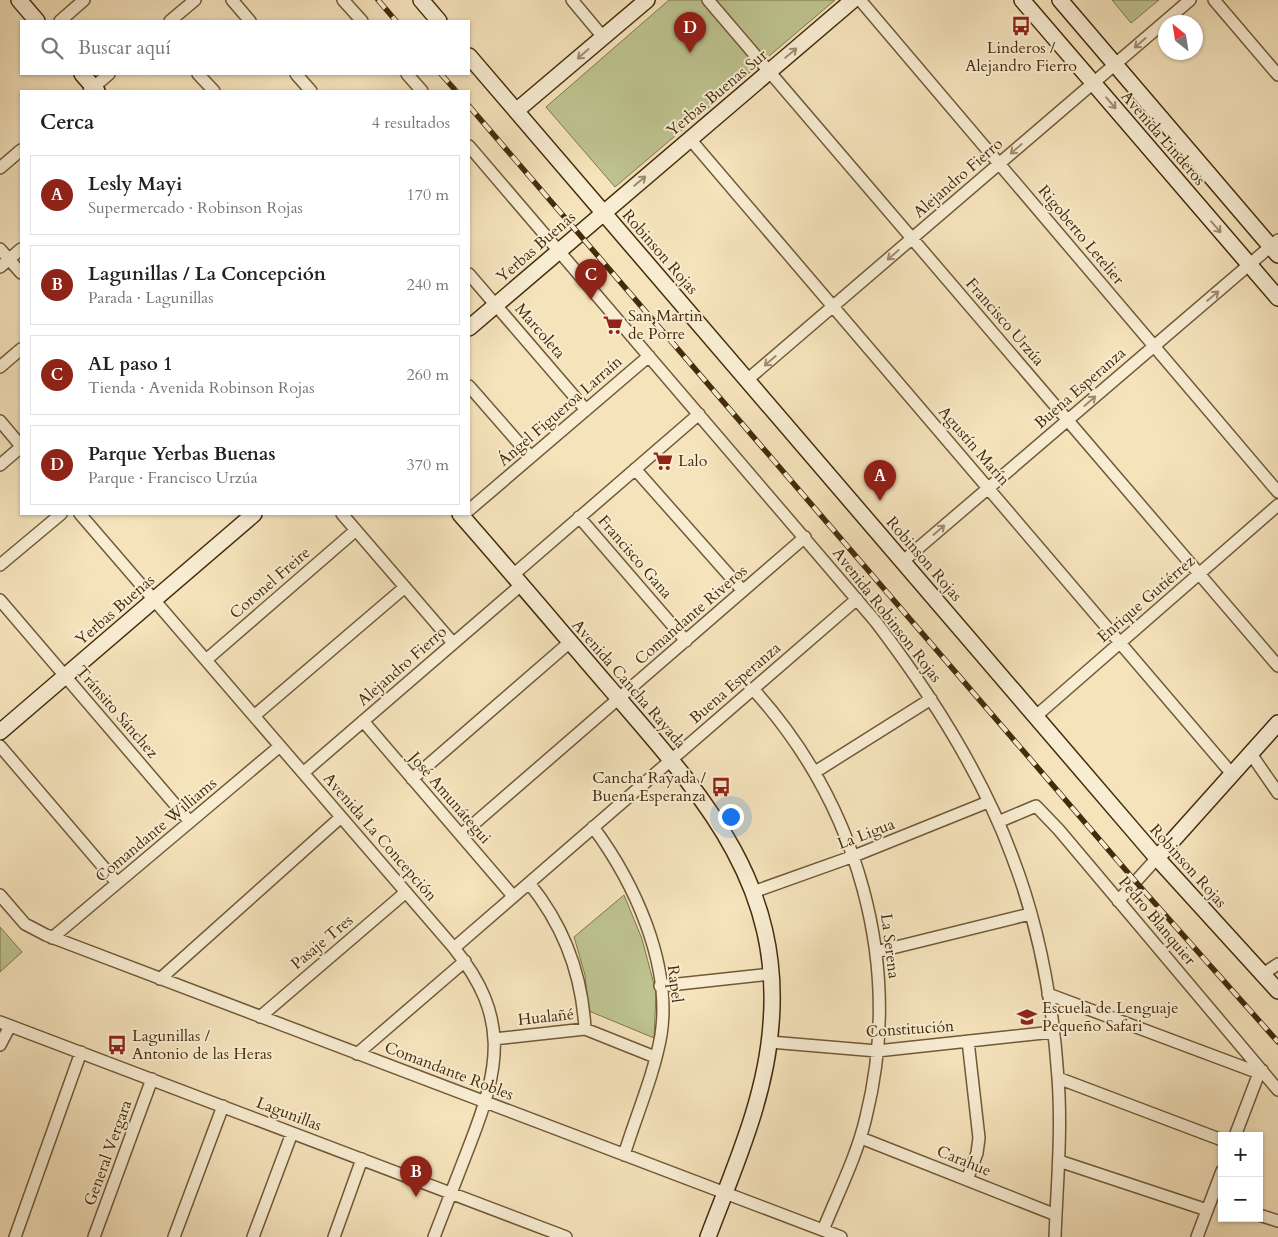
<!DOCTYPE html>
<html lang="es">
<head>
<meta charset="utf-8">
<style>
	:root { --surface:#fff; --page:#f6f6f6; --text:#222; --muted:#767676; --line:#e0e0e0; --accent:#8f2418 }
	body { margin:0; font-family:Cardo,serif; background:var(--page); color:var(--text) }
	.controls { position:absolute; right:15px; bottom:15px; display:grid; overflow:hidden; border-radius:0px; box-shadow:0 1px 4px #0004 }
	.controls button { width:45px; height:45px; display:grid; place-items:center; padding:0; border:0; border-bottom:1px solid var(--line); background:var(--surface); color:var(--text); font:25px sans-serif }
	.compass { position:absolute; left:1158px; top:15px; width:45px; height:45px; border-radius:50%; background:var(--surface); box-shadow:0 1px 4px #0004; rotate:330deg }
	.you { position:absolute; left:730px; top:816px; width:18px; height:18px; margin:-12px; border:4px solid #fff; border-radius:50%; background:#1a73e8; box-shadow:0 0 0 8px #1a73e833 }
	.badge { display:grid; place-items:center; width:32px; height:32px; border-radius:50%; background:var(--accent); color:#fff; font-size:16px; font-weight:700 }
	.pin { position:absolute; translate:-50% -41px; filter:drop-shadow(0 1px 2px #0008) }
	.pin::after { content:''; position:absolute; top:26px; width:18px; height:15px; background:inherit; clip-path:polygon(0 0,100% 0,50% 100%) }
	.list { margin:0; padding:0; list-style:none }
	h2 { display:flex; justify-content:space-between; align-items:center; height:65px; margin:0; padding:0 20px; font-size:21px }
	h2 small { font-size:16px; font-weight:400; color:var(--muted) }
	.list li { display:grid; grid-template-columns:32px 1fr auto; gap:15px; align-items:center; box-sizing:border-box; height:80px; margin:0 10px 10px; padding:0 10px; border:1px solid var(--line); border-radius:0px }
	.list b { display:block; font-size:19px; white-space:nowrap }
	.list p { margin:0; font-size:16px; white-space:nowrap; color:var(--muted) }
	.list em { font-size:16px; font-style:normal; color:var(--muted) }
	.icon { flex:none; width:28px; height:28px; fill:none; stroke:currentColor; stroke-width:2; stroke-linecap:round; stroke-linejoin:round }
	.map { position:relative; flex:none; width:1278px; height:1237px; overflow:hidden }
	.search { position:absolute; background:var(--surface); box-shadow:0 1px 4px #0004; left:20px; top:20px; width:450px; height:55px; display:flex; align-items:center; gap:12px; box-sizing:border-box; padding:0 18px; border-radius:0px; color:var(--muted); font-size:19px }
	.panel { position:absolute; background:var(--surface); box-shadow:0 1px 4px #0004; left:20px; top:90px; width:450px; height:425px; border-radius:0px }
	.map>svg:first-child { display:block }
</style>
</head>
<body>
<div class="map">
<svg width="1278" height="1237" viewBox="0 0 1278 1237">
	<rect width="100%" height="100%" fill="#f5e3bc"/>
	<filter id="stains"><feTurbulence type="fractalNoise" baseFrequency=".004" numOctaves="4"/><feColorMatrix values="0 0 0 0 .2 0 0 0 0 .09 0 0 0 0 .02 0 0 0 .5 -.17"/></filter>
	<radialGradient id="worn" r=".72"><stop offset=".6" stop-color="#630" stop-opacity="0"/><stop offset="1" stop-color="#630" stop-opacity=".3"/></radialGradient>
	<!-- green -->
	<path fill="#bdc38f" stroke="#81774d" d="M 669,0 L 835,0 L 615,187 L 546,107 Z
		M 1112,0 L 1159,0 L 1131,23 Z
		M 624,895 L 642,939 L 656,992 L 654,1038 L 589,1011 L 585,975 L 574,937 Z
		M 0,927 L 22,952 L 0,972 Z"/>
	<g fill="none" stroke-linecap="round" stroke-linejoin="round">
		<defs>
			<path id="street" d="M 232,0 L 250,21
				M 343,0 L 362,21
				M 572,0 L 603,37
				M 708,0 L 1278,666
				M 860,0 L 1278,492
				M 1214,0 L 1278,75
				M 60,21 L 84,0
				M 170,21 L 195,0
				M 198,74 L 214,91
				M 296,74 L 311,91
				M 407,74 L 422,91
				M 89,91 L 109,74
				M 690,139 L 1232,774
				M 469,146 L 876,622 C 930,693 981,772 1012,856 C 1039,926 1053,1004 1058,1078 C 1062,1131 1057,1184 1055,1237
				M 0,168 L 21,150
				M 0,249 L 21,273
				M 0,267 L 21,249
				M 469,274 L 586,410
				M 0,367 L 21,349
				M 747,380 L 1190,0
				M 469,386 L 531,457
				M 0,421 L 21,446
				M 0,465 L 21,447
				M 635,469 L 743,591
				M 469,510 L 649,356
				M 80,514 L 454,948 C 510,1017 500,1067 470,1144 C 458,1175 446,1206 434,1237
				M 342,514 L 453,643
				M 579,517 L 686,641
				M 902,562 L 1278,240
				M 0,565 L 61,514
				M 513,575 L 699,414
				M 0,600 L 190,822
				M 206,660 L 356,530
				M 753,689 C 858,805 904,964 866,1117 C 857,1156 838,1193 823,1230
				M 254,716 L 405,587
				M 1036,716 L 1278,505
				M 363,721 L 513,896
				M 0,746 L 117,883
				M 1251,754 L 1278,793
				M 815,772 L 931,699
				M 303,773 L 521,585
				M 412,779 L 570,642
				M 998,822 L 1036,806 L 1059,830 L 1278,1090
				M 593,827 C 634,882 672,964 661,1035 C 654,1075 636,1116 624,1155
				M 461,835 L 805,537
				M 529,883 C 564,926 582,973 585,1029
				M 753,892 L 854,856 L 988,802
				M 0,895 L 25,924 L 46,935 L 841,1237
				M 1118,901 L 1157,858
				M 52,938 L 280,746
				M 454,948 L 857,599
				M 876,952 L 1030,914
				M 1263,974 L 1278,964
				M 160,979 L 341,817
				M 660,986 L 771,974
				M 1048,994 L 1259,1073
				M 260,1017 L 406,892
				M 0,1022 L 566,1237
				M 494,1039 L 585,1029 L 655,1057
				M 770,1042 L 877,1051 L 1053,1032
				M 0,1045 L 10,1026
				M 357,1054 L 465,961
				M 1058,1078 L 1222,1140
				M 1235,1136 L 1259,1073 L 1262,1070
				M 861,1138 L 1056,1215
				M 1059,1161 L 1207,1210
				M 967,1180 L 977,1153 L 979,1138 L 968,1041
				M 1259,1215 L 1278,1221
				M 15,1237 L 81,1052
				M 94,1237 L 152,1079
				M 174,1237 L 223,1106
				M 253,1237 L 292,1133
				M 334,1237 L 362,1159
				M 1197,1237 L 1222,1171"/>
			<path id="secondary" d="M 19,0 L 37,21
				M 421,0 L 439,21
				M 1022,0 L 1278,298
				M 1060,0 L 1278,255
				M 469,56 L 1157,858 L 1278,991
				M 82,74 L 97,91
				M 516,111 L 647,0
				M 469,328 L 853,0
				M 460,514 C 510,571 559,629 608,686 C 696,789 783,877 771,1024 C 766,1098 734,1168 708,1237
				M 0,732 L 254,514
				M 1157,858 L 1278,723"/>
		</defs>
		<!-- street casing -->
		<use href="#street" stroke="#715937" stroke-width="14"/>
		<!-- secondary casing -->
		<use href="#secondary" stroke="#452b0b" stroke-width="18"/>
		<!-- street -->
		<use href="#street" stroke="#f8edd3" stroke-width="11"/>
		<!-- secondary -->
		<use href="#secondary" stroke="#f8edd3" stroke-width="15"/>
		<defs>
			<path id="rail" d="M 378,0 L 396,21
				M 441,74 L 456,91
				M 469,106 L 1136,882 L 1278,1042"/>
		</defs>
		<!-- rail casing -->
		<use href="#rail" stroke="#452b0b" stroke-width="5.5"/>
		<!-- rail -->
		<use href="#rail" stroke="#f8edd3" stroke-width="4" stroke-dasharray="11" stroke-linecap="butt"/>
	</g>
	<!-- one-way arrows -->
	<defs><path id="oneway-shaft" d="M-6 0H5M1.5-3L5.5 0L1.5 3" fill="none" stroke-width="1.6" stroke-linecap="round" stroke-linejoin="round" transform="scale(1.25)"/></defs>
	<g stroke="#9e8c6f">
		<use href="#oneway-shaft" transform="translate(1140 43) rotate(139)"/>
		<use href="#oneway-shaft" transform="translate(791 53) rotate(-40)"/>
		<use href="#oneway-shaft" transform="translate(583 54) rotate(139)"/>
		<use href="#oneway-shaft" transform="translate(1111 103) rotate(49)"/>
		<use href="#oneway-shaft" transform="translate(1016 149) rotate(139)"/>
		<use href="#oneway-shaft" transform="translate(640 181) rotate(-40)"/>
		<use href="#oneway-shaft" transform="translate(1216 227) rotate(49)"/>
		<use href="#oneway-shaft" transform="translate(893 255) rotate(139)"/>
		<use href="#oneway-shaft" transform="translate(1213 296) rotate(-40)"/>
		<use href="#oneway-shaft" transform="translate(770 361) rotate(139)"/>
		<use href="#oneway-shaft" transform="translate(1090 401) rotate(-41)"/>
		<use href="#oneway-shaft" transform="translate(939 530) rotate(-41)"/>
	</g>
	<!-- icons -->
	<defs>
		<symbol id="bus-bare" viewBox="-9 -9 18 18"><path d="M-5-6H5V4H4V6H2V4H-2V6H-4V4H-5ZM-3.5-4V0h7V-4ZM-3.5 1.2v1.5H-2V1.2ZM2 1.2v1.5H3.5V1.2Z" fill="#8f2418" stroke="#f8edd3" stroke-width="2.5" paint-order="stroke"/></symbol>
		<symbol id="supermarket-bare" viewBox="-9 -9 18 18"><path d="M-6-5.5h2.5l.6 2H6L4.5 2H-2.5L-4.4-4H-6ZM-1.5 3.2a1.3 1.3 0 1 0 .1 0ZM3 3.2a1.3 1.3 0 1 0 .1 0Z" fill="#8f2418" stroke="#f8edd3" stroke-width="2.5" paint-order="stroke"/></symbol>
		<symbol id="school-bare" viewBox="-9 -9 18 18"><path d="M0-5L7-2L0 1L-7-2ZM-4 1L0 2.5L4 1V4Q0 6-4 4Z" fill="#8f2418" stroke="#f8edd3" stroke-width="2.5" paint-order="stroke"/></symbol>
	</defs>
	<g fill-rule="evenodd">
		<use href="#bus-bare" x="1007" y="12" width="28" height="28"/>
		<use href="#supermarket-bare" x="599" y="311" width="28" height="28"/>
		<use href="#supermarket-bare" x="649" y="447" width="28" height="28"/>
		<use href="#bus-bare" x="707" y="773" width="28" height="28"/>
		<use href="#school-bare" x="1013" y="1003" width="28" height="28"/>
		<use href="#bus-bare" x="103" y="1031" width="28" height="28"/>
	</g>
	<g text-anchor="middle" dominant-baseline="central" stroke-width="4" stroke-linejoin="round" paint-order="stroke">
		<!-- poi labels -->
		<g font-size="16" fill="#452b0b" stroke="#f8edd3" text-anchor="start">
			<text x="1021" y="48" text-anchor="middle">Linderos /<tspan x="1021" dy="18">Alejandro Fierro</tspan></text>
			<text x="628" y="316">San Martin<tspan x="628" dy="18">de Porre</tspan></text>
			<text x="678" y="461">Lalo</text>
			<text x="706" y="778" text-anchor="end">Cancha Rayada /<tspan x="706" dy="18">Buena Esperanza</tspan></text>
			<text x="1042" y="1008">Escuela de Lenguaje<tspan x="1042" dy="18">Pequeño Safari</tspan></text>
			<text x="132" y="1036">Lagunillas /<tspan x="132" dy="18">Antonio de las Heras</tspan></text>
		</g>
		<!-- street labels -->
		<g font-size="16" fill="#452b0b" stroke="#f8edd3">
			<text transform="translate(717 93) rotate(-40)">Yerbas Buenas Sur</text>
			<text transform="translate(1163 138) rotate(49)">Avenida Linderos</text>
			<text transform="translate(958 178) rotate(-41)">Alejandro Fierro</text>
			<text transform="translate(1081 235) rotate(50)">Rigoberto Letelier</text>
			<text transform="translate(536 247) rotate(-41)">Yerbas Buenas</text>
			<text transform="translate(660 252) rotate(49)">Robinson Rojas</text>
			<text transform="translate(1005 322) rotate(49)">Francisco Urzúa</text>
			<text transform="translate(540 331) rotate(49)">Marcoleta</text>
			<text transform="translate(1080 388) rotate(-41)">Buena Esperanza</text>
			<text transform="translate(560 411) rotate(-41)">Ángel Figueroa Larraín</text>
			<text transform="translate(974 446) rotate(49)">Agustín Marín</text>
			<text transform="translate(635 557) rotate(49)">Francisco Gana</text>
			<text transform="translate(924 559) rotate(49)">Robinson Rojas</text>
			<text transform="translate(270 583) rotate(-41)">Coronel Freire</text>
			<text transform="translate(1146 599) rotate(-41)">Enrique Gutiérrez</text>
			<text transform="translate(115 610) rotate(-41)">Yerbas Buenas</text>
			<text transform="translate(691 615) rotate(-41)">Comandante Riveros</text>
			<text transform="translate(887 615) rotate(52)">Avenida Robinson Rojas</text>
			<text transform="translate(402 666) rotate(-41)">Alejandro Fierro</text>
			<text transform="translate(735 683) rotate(-41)">Buena Esperanza</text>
			<text transform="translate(629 684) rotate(49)">Avenida Cancha Rayada</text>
			<text transform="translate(117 712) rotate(49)">Tránsito Sánchez</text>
			<text transform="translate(450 798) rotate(49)">José Amunátegui</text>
			<text transform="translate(156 830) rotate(-40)">Comandante Williams</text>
			<text transform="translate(866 834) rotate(-21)">La Ligua</text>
			<text transform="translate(380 837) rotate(49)">Avenida La Concepción</text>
			<text transform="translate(1188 866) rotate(48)">Robinson Rojas</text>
			<text transform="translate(1157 921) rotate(50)">Pedro Blanquier</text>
			<text transform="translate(322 942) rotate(-40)">Pasaje Tres</text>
			<text transform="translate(890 946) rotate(83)">La Serena</text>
			<text transform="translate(675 984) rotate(83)">Rapel</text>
			<text transform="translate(546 1017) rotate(-6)">Hualañé</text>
			<text transform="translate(910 1029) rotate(-4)">Constitución</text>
			<text transform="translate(449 1071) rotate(21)">Comandante Robles</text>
			<text transform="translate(289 1114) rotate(21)">Lagunillas</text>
			<text transform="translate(108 1153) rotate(-70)">General Vergara</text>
			<text transform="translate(964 1161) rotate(22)">Carahue</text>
		</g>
	</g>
	<rect width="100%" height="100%" filter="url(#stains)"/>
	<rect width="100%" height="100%" fill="url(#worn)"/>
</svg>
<div class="controls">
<button>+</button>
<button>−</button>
</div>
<svg class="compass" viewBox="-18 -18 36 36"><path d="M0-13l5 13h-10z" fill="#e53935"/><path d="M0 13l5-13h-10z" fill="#767676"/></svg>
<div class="you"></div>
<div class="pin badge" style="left:880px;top:501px">A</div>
<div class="pin badge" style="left:416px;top:1197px">B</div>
<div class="pin badge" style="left:591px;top:300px">C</div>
<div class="pin badge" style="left:690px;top:53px">D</div>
<div class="search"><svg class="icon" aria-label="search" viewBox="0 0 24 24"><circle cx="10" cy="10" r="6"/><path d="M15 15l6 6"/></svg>Buscar aquí</div>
<section class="panel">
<h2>Cerca<small>4 resultados</small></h2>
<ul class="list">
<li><span class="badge">A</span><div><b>Lesly Mayi</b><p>Supermercado · Robinson Rojas</p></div><em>170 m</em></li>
<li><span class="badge">B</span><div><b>Lagunillas / La Concepción</b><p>Parada · Lagunillas</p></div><em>240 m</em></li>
<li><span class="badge">C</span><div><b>AL paso 1</b><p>Tienda · Avenida Robinson Rojas</p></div><em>260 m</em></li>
<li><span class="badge">D</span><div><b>Parque Yerbas Buenas</b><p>Parque · Francisco Urzúa</p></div><em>370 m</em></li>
</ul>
</section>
</div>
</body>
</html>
